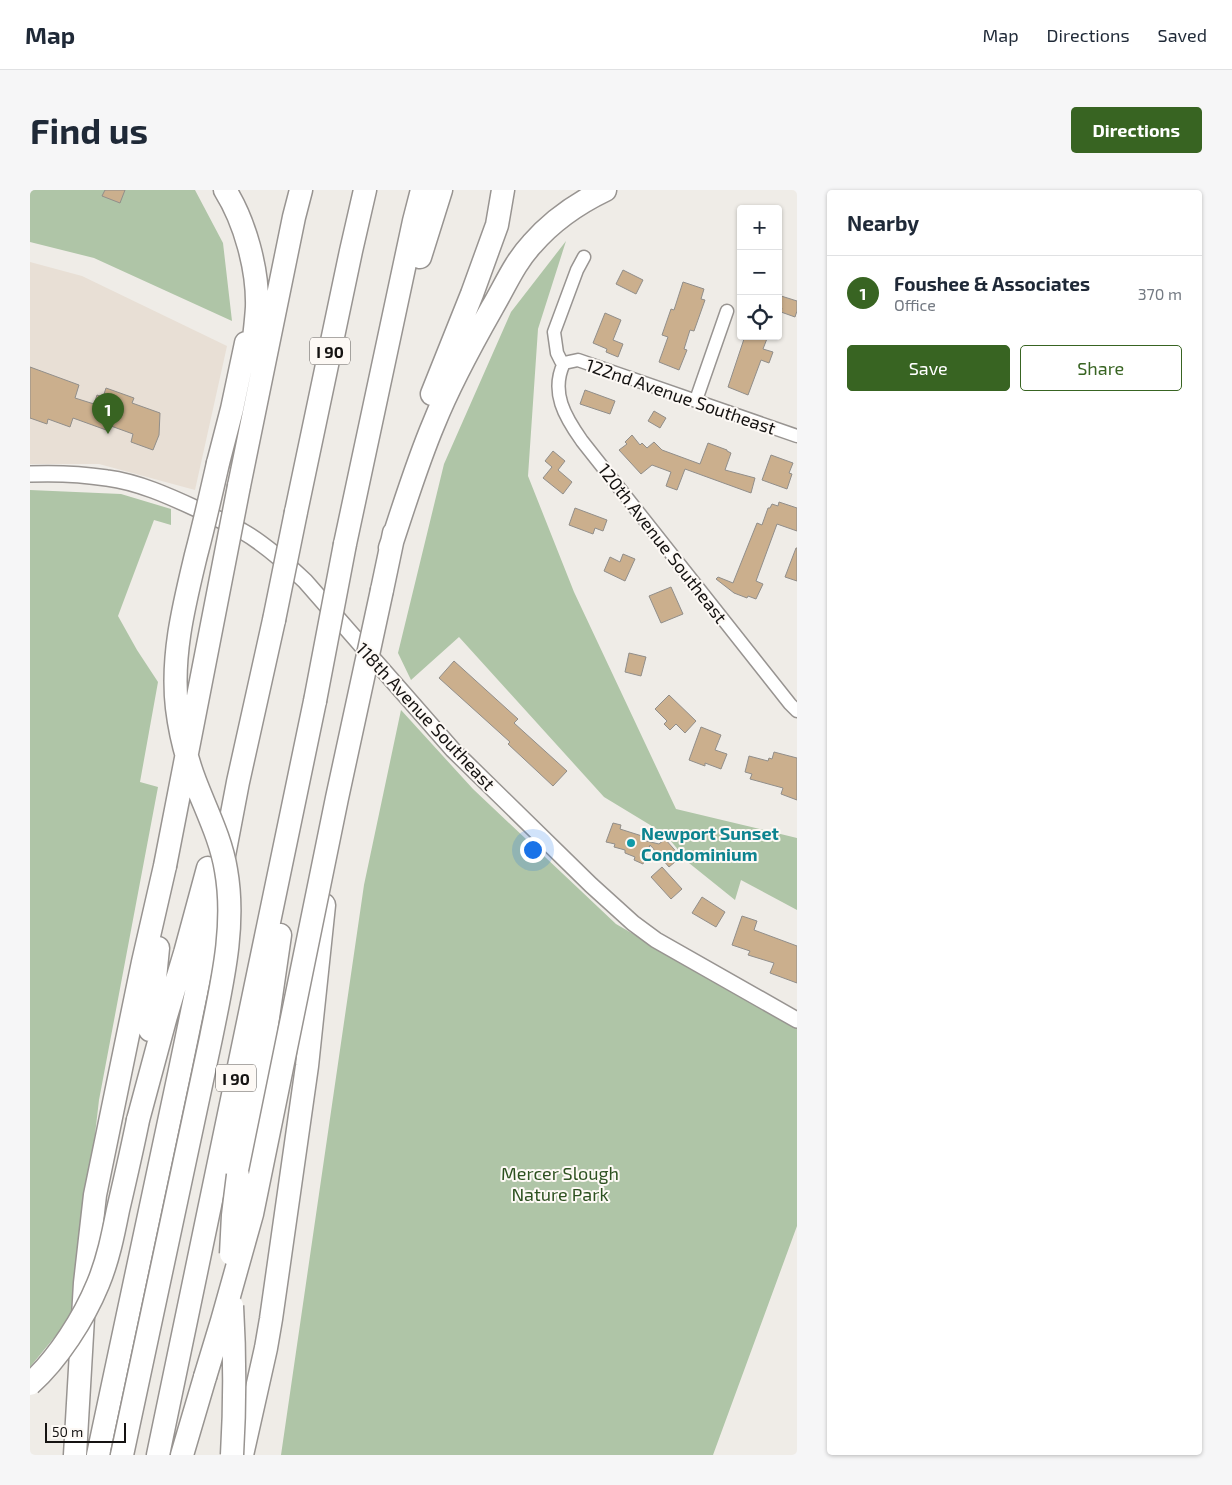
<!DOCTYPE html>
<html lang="en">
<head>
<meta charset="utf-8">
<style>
	:root { --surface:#fff; --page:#f6f6f7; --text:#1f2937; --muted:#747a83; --line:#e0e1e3; --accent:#386422 }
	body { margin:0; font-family:"Exo 2",sans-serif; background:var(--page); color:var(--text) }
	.controls { position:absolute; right:15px; top:15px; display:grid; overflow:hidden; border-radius:5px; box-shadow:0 1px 4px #0004 }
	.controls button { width:45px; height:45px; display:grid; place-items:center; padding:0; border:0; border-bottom:1px solid var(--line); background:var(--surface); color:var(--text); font:25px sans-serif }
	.scale { position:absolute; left:15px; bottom:12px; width:81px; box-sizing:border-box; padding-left:5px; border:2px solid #151312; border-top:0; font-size:14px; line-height:18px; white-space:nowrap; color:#151312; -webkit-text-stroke:4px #fdf9f5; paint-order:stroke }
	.you { position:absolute; left:502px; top:659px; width:18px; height:18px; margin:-12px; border:4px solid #fff; border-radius:50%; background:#1a73e8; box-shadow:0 0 0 8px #1a73e833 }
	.badge { display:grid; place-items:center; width:32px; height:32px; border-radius:50%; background:var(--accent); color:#fff; font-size:16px; font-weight:700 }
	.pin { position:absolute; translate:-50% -41px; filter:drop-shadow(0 1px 2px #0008) }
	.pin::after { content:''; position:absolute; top:26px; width:18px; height:15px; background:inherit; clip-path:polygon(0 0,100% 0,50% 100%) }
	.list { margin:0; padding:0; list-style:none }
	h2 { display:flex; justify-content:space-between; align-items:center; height:65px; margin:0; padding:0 20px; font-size:21px }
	h2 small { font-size:16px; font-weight:400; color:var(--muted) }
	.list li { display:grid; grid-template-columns:32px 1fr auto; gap:15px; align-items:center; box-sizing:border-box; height:75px; padding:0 20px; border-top:1px solid var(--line) }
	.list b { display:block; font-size:19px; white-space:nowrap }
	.list p { margin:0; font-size:16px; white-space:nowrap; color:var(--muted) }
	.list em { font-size:16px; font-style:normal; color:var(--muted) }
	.actions { display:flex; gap:10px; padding:15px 20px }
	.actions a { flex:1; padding:11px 0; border:1px solid var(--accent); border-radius:5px; text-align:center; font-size:18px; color:var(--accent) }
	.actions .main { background:var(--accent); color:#fff }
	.icon { flex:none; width:28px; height:28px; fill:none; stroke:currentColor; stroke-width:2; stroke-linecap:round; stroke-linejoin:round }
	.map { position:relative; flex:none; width:767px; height:1265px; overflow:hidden; border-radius:5px }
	header { display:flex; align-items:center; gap:30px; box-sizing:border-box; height:70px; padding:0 25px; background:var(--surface); border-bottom:1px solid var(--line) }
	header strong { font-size:24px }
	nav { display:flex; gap:28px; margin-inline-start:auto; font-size:18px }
	.intro { display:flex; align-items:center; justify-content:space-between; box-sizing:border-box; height:120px; padding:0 30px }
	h1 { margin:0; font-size:35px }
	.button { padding:12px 22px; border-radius:5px; background:var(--accent); color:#fff; font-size:18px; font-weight:700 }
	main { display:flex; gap:30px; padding:0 30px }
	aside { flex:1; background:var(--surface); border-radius:5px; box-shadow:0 1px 4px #0004 }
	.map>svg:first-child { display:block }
</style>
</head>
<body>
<header>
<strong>Map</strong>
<nav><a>Map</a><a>Directions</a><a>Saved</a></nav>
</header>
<div class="intro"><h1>Find us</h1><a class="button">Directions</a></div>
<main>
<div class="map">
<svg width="767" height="1265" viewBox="0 0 767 1265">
	<rect width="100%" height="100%" fill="#efece7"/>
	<!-- built -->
	<path fill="#e8dfd5" d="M 0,72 L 52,86 L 197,156 L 165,300 L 69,274 L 0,274 Z"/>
	<!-- green -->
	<path fill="#afc5a7" d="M 0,0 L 165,0 L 193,53 L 202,131 L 64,68 L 0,52 Z
		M 536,51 L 508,139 L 498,286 L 544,402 L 646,619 L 767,648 L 767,720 L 711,690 L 705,710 L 659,673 L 635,644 L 574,607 L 429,447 L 381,490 L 368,463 L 414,274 L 481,122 Z
		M 0,300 L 91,304 L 141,319 L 141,335 L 124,330 L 88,426 L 107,460 L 128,492 L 110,592 L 128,597 L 69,910 L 45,1117 L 32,1138 L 0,1177 Z
		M 371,520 L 443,599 L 586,734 L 767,839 L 767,1036 L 683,1265 L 251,1265 L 334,695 Z"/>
	<!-- building -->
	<path fill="#cbaf8d" stroke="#918e8a" d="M 75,0 L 95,0 L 90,13 L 72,6 Z
		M 593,80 L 613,90 L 606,104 L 586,94 Z
		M 653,92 L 674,99 L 671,109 L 675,110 L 664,141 L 660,140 L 654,159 L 657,160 L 649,180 L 629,172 L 638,147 L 632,145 L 641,119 L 644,120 Z
		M 748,105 L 767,111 L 767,121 L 765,127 L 751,122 L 752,118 L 748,117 Z
		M 575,123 L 591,130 L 583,150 L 593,154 L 588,167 L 576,162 L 577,159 L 563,153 Z
		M 715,146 L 738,146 L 733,159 L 743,162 L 739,173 L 731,170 L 718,205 L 698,197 Z
		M 0,177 L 49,195 L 45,208 L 64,214 L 67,205 L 73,207 L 76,198 L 104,208 L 102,213 L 130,223 L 129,245 L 123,260 L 101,252 L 103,244 L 81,236 L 79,241 L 43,228 L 40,237 L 18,229 L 17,234 L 0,228 Z
		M 555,200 L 585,211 L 580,224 L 550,214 Z
		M 624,221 L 636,228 L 630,238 L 618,231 Z
		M 602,245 L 610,255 L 612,253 L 617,258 L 624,252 L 632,260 L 670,274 L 678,253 L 697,260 L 697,261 L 701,263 L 695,280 L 725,288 L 721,303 L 655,279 L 647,300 L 636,296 L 641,282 L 622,275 L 611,284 L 589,260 L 597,254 L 595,252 Z
		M 523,261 L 535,271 L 528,280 L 542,292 L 533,304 L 513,288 L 522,277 L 515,271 Z
		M 741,265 L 763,273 L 759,283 L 762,284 L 757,299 L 732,290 Z
		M 749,312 L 767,318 L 767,341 L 747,334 L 726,391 L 733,394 L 726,409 L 718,406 L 717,408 L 704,403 L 686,389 L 688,387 L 703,393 L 727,333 L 732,335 L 738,318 L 740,318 L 742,314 L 748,316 Z
		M 545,318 L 577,330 L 573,341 L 565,338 L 563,344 L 539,335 Z
		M 766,358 L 767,358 L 767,391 L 755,387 Z
		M 593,364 L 605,369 L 595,391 L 574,381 L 580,367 L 590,372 Z
		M 641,397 L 653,424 L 631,433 L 619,406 Z
		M 599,463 L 616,467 L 611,486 L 595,482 Z
		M 424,471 L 488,529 L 484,533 L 537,581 L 523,596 L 478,554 L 480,552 L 409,488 Z
		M 639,505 L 666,531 L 655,543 L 646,534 L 640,540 L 634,534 L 637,531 L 625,519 Z
		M 671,537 L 691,545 L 685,560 L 697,564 L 691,579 L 675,573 L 675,576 L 659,570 Z
		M 744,562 L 767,568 L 767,610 L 751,604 L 753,598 L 720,589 L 722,584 L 715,582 L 719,566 L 738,571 L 739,568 L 742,569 Z
		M 583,633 L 591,635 L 590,639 L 612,646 L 612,650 L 629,654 L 635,649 L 651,667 L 639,677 L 620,655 L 613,674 L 604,670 L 605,667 L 595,663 L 595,660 L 584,657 L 585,654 L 576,652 Z
		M 632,677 L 652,699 L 641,709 L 621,687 Z
		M 672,707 L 695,722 L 686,737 L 662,723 Z
		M 712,726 L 727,731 L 724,740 L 767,756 L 767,793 L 740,783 L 744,773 L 718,765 L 720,761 L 702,755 Z"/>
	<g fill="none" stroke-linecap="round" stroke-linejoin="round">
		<defs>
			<path id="minor" d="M 534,173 C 520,202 535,227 552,251 L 760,514 L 767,521
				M 534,173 L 548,170 L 767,246
				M 534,173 L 531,171 L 527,163 L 524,142 L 547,80 L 554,67
				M 666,210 L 697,121"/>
			<path id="tertiary" d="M 0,284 C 25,283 51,284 77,288 C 108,292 139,306 167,319 C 182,326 197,333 212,341 C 235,354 256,373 275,391 L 423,560 L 561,695 L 603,733 L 626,750 L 767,830"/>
			<path id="motorway" d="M 195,0 C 215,32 228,79 227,117 C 226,135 223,153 222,171
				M 390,67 L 411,0
				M 402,204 L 442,104 L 467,35 L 473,0
				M 188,273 L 202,219 L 216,153
				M 209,296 L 264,27 L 271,0
				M 266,322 L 321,61 L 335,0
				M 315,354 L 384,31 L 392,0
				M 360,358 C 374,316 387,273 404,233 C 420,193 441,155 462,118 C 475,96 485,72 502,54 C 522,31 548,13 575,0
				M 352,400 L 364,343
				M 120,840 L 128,758
				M 108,930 L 136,826 L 155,763 L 178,678
				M 208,985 L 235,848 L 250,745
				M 45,1265 L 55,1093 L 65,1005 L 113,772 L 135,676
				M 68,1265 L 150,880 L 188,697 L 208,592 L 244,430
				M 128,1265 L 285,511
				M 152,1265 L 175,1187
				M 212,1265 L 236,1158 L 241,1129 L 277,876 L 294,715"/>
		</defs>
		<!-- minor casing -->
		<use href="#minor" stroke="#989491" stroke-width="15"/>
		<!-- tertiary casing -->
		<use href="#tertiary" stroke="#989491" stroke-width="18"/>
		<!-- motorway casing -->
		<use href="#motorway" stroke="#989491" stroke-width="25"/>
		<!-- minor -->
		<use href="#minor" stroke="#fff" stroke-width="12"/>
		<!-- tertiary -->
		<use href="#tertiary" stroke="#fff" stroke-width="15"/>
		<!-- motorway -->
		<use href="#motorway" stroke="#fff" stroke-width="22"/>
		<defs>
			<path id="motorway-bridge" d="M 244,430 L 266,322
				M 285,511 L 315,354
				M 135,676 L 209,296
				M 201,1064 L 203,1025 L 208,985
				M 175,1187 L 192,1131 L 222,1024 L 307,608 L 352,400
				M 0,1194 C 28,1169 54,1128 68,1094 C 78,1070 83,1045 88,1020 C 95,990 102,960 108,930
				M 92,1265 L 181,848 C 192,793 206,736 196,680 C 191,649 176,620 165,591 C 156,567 150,543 147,518 C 141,466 154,415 166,365 C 174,335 181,304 188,273
				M 202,1265 C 205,1215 205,1166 202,1116"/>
		</defs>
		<!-- motorway-bridge casing -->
		<use href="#motorway-bridge" stroke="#989491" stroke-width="25" stroke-linecap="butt"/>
		<!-- motorway-bridge -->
		<use href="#motorway-bridge" stroke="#fff" stroke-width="22"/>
	</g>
	<!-- markers -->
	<circle fill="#0f9aa8" stroke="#fdf9f5" stroke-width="2" cx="601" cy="653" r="5"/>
	<g text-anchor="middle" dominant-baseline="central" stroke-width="4" stroke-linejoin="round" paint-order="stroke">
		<!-- shield labels -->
		<g fill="#fdf9f5" stroke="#5b5856" stroke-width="1">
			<rect x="280" y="147.5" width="40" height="27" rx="4"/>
			<rect x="186" y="874.5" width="40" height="27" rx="4"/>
		</g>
		<g font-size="16" font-weight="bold" fill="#151312">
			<text x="300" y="161">I 90</text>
			<text x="206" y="888">I 90</text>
		</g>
		<!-- street labels -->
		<g font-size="18" fill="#151312" stroke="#fdf9f5">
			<text transform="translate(651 206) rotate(19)">122nd Avenue Southeast</text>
			<text transform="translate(633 353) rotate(52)">120th Avenue Southeast</text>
			<text transform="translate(396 526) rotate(47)">118th Avenue Southeast</text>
		</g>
		<!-- culture labels -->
		<g font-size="18" font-weight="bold" fill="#0d838f" stroke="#fdf9f5" text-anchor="start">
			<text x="611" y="643">Newport Sunset<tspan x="611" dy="21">Condominium</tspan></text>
		</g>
		<!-- park labels -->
		<g font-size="18" fill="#2d5120" stroke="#fdf9f5">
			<text x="530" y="983">Mercer Slough<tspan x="530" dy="21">Nature Park</tspan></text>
		</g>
	</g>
</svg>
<div class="controls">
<button>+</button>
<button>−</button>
<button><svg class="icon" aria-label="locate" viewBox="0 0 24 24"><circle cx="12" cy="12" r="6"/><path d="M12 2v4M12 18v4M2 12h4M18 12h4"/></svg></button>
</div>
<div class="scale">50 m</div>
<div class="you"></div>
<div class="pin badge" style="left:78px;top:244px">1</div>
</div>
<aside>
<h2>Nearby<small></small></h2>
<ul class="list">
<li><span class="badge">1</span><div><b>Foushee &amp; Associates</b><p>Office</p></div><em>370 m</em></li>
</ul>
<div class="actions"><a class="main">Save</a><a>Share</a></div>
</aside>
</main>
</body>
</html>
